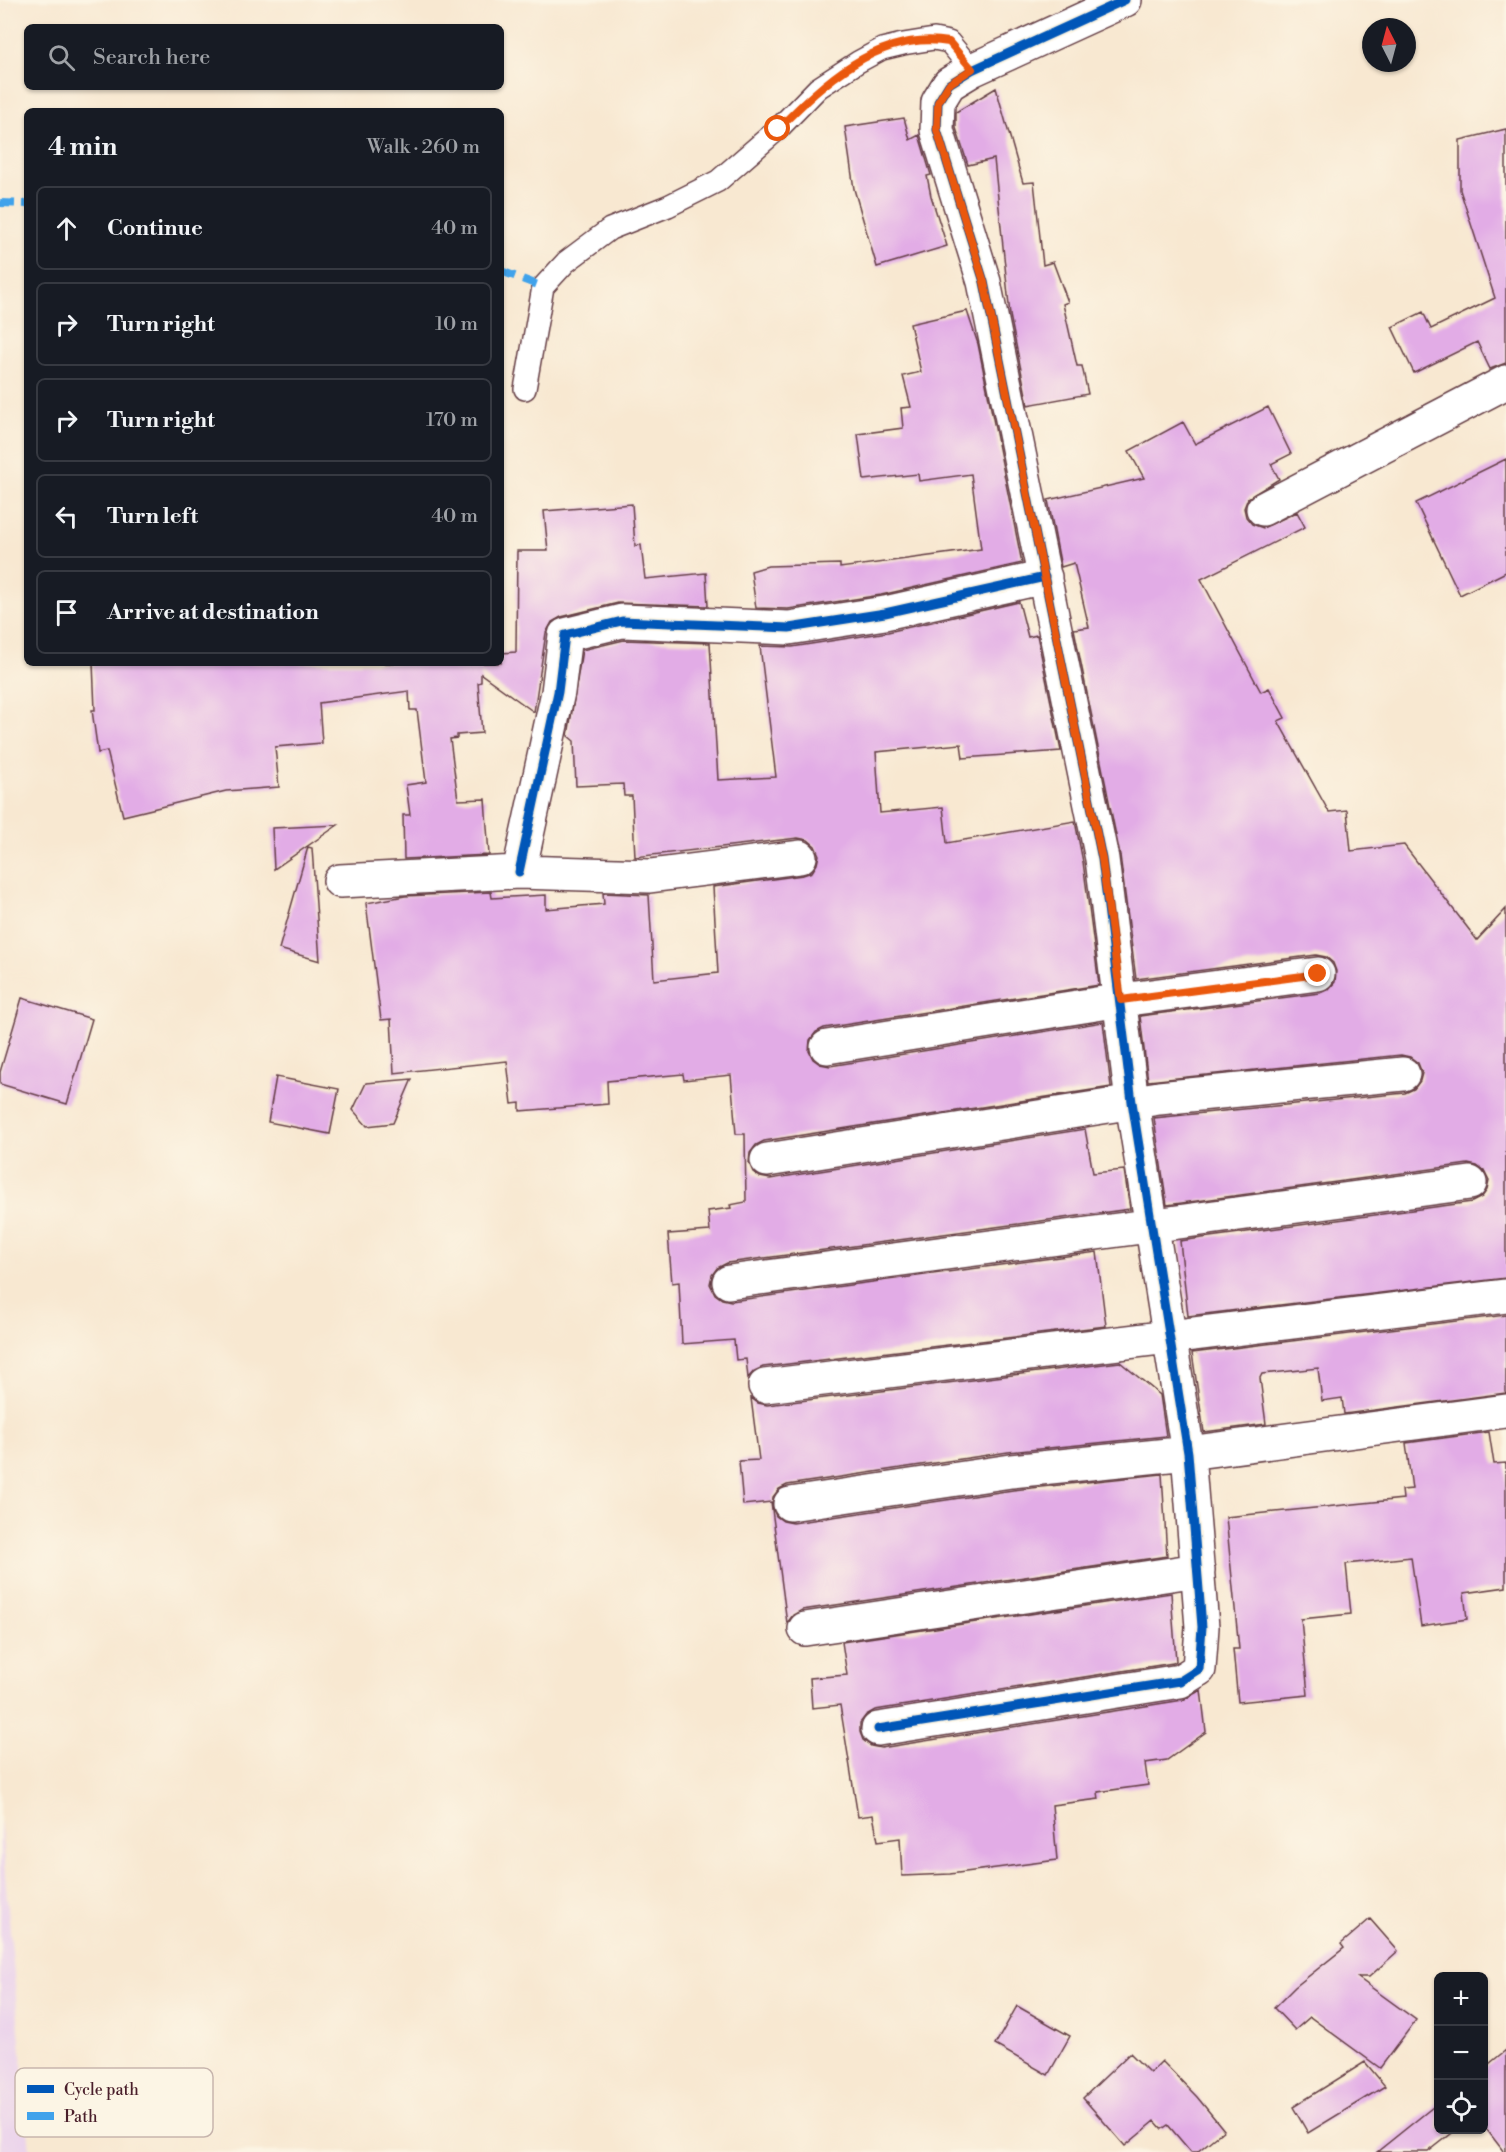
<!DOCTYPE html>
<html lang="en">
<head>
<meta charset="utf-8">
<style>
	:root { --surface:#171b24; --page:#20242c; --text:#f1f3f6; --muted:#9ea1a6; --line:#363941 }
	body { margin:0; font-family:"Libre Bodoni",serif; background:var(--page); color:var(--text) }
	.controls { position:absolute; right:18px; bottom:18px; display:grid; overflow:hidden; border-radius:9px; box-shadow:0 2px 4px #0004 }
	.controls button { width:54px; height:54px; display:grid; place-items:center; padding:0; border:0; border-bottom:2px solid var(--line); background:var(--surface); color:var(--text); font:30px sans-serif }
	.compass { position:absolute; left:1362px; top:18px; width:54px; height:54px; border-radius:50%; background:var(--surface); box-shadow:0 2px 4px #0004; rotate:354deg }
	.stop { position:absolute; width:18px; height:18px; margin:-14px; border:4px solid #ea580c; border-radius:50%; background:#fff }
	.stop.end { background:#ea580c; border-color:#fff; box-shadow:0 2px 6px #0008 }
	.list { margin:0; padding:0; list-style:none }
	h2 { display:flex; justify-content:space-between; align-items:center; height:78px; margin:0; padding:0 24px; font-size:26px }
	h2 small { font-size:20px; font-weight:400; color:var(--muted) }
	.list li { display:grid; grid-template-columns:39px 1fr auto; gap:18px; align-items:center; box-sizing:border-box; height:84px; margin:0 12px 12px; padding:0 12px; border:2px solid var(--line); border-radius:9px }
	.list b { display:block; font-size:22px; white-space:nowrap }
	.list em { font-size:20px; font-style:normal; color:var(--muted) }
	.icon { flex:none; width:33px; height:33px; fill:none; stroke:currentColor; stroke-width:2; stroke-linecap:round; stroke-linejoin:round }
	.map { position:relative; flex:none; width:1506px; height:2152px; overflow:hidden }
	.search { position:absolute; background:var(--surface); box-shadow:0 2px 4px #0004; left:24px; top:24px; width:480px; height:66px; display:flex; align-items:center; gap:15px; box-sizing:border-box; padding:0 21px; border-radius:9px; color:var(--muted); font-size:22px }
	.panel { position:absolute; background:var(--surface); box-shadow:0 2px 4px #0004; left:24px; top:108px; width:480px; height:558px; border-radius:9px }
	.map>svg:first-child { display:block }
</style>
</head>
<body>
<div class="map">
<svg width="1506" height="2152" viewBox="0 0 1506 2152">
	<rect width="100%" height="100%" fill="#fcf5e5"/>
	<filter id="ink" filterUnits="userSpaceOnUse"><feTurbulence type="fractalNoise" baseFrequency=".0167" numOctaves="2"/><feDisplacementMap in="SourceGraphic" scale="12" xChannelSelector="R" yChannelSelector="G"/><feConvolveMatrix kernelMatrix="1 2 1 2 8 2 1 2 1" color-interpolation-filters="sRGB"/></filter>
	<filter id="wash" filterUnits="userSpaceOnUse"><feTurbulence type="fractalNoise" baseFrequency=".008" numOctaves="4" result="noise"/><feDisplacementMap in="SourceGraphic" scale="24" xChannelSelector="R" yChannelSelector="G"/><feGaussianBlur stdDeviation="1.35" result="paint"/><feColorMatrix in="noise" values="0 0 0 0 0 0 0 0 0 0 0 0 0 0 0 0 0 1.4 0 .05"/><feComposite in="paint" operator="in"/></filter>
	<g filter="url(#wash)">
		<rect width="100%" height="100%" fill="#f8e8d1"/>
		<!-- built -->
		<path fill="#ead1ec" d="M 0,1820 L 30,2152 L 0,2152 Z"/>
		<g id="blocks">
			<!-- building -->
			<path fill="#e2ace6" d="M 996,88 L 1023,183 L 1034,182 L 1043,265 L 1053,262 L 1068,302 L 1063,304 L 1077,366 L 1082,366 L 1088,394 L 1028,405 L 1010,315 L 994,159 L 968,165 L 956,128 L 956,112 Z
				M 904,118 L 910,140 L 919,135 L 931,175 L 927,176 L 931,196 L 947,246 L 877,267 L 854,189 L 845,127 Z
				M 1506,129 L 1506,363 L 1490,369 L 1477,342 L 1414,373 L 1392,327 L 1423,312 L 1431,329 L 1495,298 L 1460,190 L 1460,140 Z
				M 967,311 L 978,344 L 1022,563 L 881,595 L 788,609 L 756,608 L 751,571 L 768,566 L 840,564 L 840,568 L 981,549 L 971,474 L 919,481 L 918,474 L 864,480 L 858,434 L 903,428 L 901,408 L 911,407 L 903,376 L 921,372 L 910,324 Z
				M 1268,407 L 1291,454 L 1271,464 L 1279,479 L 1248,498 L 1244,508 L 1246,517 L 1252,524 L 1263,528 L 1297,512 L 1305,527 L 1201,579 L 1261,692 L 1269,688 L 1285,718 L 1278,721 L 1329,812 L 1347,810 L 1351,851 L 1404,845 L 1477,940 L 1506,909 L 1506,1278 L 1188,1316 L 1180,1241 L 1472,1202 L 1482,1197 L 1487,1190 L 1489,1181 L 1484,1171 L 1477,1166 L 1468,1164 L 1167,1205 L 1154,1118 L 1405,1093 L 1414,1089 L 1420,1081 L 1422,1073 L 1418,1063 L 1410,1057 L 1401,1055 L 1148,1081 L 1140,1016 L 1320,993 L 1329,989 L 1335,982 L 1336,971 L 1333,963 L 1326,957 L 1316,955 L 1136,979 L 1120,855 L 1074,629 L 1089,627 L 1074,563 L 1061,567 L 1048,500 L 1144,478 L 1129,451 L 1183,422 L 1195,444 Z
				M 1506,459 L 1506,572 L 1460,595 L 1416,503 Z
				M 632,504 L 635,546 L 641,545 L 645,579 L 706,573 L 708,606 L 618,603 L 561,617 L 552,622 L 546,633 L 534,712 L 481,674 L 481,682 L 478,683 L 482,733 L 457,735 L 457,738 L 450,739 L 458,800 L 485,799 L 489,855 L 404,859 L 403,815 L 410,815 L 406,785 L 426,782 L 417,710 L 410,710 L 409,691 L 319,703 L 322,743 L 275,747 L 279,787 L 226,791 L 123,816 L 107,751 L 98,753 L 92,710 L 95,710 L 93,663 L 501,663 L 501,653 L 516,652 L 517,551 L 548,551 L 544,511 Z
				M 1019,602 L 1028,637 L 1037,635 L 1061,751 L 963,758 L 961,744 L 876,752 L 880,813 L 943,807 L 947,843 L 1075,821 L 1083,862 L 1099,985 L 824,1028 L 816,1032 L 810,1040 L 809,1051 L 813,1059 L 820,1064 L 830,1066 L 1103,1022 L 1111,1087 L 764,1141 L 756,1145 L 750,1153 L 749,1163 L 753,1172 L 760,1177 L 770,1179 L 1085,1129 L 1093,1173 L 1124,1170 L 1130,1209 L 727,1263 L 717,1268 L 712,1275 L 710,1284 L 715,1294 L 722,1299 L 731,1301 L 1097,1252 L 1106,1326 L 763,1367 L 754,1371 L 748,1378 L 746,1359 L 736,1360 L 734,1340 L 682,1344 L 679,1282 L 672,1283 L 668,1234 L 710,1231 L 708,1211 L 731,1208 L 730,1205 L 746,1202 L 745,1134 L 736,1134 L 731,1075 L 684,1080 L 683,1074 L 607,1081 L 608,1104 L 520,1111 L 520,1103 L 512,1104 L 507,1061 L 394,1073 L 391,1019 L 381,1020 L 366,903 L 405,896 L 491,892 L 492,898 L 546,895 L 546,909 L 604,904 L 603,893 L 649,895 L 654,980 L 718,973 L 713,887 L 803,875 L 812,872 L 817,864 L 819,855 L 815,846 L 808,840 L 798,838 L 635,857 L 632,796 L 624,796 L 623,784 L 576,786 L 574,741 L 568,736 L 582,650 L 624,640 L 710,643 L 718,780 L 776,777 L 760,646 L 792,647 L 888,632 Z
				M 338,825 L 274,869 L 272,828 Z
				M 308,847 L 312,848 L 320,961 L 279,949 Z
				M 22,998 L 92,1019 L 67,1104 L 0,1084 L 0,1072 Z
				M 276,1077 L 339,1089 L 330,1134 L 268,1122 Z
				M 412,1079 L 393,1123 L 367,1126 L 353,1110 L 366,1083 Z
				M 1506,1315 L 1506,1393 L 1344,1414 L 1342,1398 L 1322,1401 L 1318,1368 L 1262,1374 L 1260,1378 L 1266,1424 L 1204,1432 L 1192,1353 Z
				M 1120,1362 L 1160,1395 L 1166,1436 L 1008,1452 L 787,1485 L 779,1489 L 773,1497 L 772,1507 L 776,1516 L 783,1521 L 793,1523 L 1013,1490 L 1162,1474 L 1167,1556 L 802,1610 L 793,1615 L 787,1623 L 771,1502 L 743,1505 L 739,1461 L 759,1460 L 751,1398 L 758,1403 L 767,1405 Z
				M 1489,1432 L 1494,1464 L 1506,1463 L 1506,1587 L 1464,1593 L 1467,1619 L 1421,1626 L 1411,1557 L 1346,1564 L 1351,1614 L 1301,1619 L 1308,1695 L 1238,1702 L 1233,1649 L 1239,1649 L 1226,1517 L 1403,1499 L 1402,1490 L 1412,1489 L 1406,1443 Z
				M 1171,1593 L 1176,1661 L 1173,1663 L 875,1710 L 866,1715 L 860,1723 L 860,1732 L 863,1740 L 871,1746 L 881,1748 L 1183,1700 L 1201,1690 L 1206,1732 L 1167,1760 L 1145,1763 L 1148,1785 L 1098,1792 L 1099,1799 L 1052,1805 L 1057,1860 L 950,1874 L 902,1876 L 900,1838 L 878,1841 L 873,1815 L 858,1817 L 840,1705 L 812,1708 L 810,1678 L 847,1675 L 842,1642 Z
				M 1370,1919 L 1398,1951 L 1369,1977 L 1357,1977 L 1416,2020 L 1380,2068 L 1310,2017 L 1295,2030 L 1274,2008 L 1295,1987 L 1344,1948 L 1341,1944 Z
				M 1017,2006 L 1070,2036 L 1048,2075 L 995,2045 Z
				M 1506,2050 L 1506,2152 L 1504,2152 L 1484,2126 L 1484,2068 Z
				M 1130,2053 L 1150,2073 L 1162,2061 L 1197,2097 L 1224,2130 L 1197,2152 L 1191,2152 L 1168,2125 L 1162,2129 L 1155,2121 L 1125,2146 L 1083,2098 Z
				M 1365,2062 L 1385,2086 L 1308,2133 L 1293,2107 Z
				M 1438,2103 L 1438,2130 L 1456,2130 L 1428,2152 L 1377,2152 Z"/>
		</g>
	</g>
	<g filter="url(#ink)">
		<use href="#blocks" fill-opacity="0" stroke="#643d44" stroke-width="1.5"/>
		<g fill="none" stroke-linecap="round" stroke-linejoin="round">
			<defs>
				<path id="service" d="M 525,389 L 543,287 L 566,262 L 610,229 L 668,206 L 718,181 L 778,129 L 818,88 L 858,62 L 882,49 L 903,44 L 934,39 L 949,42 L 972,70"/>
				<path id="minor" d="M 1263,509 L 1506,382
					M 519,872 L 558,692 L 565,635 L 622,621 L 789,628 L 885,613 L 1045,577
					M 340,881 L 519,872 L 650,876 L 800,857
					M 827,1047 L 1121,1000 L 1318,974
					M 767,1160 L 1159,1098 L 1403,1074
					M 729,1282 L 1470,1183
					M 765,1386 L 1506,1296
					M 790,1504 L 1011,1471 L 1188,1453 L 1506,1411
					M 805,1629 L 1198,1570
					M 878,1729 L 1180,1681 L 1199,1669 L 1202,1627 L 1188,1453 L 1132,1102 L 1102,859 L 984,282 L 937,130 L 938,102 L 949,84 L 972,70 L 1125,0"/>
			</defs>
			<!-- service casing -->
			<use href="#service" stroke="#643d44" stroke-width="24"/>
			<!-- minor casing -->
			<use href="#minor" stroke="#643d44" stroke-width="36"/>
			<!-- service -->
			<use href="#service" stroke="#fff" stroke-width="21"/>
			<!-- minor -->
			<use href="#minor" stroke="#fff" stroke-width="33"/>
			<!-- quiet -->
			<path stroke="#40a2eb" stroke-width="8" stroke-dasharray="15 8" stroke-linecap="butt" d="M 0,203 L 27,204
				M 501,271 L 543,287"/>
			<defs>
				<path id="cycleway" d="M 519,872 L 558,692 L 565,635 L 622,621 L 789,628 L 885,613 L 1045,577
					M 878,1729 L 1180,1681 L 1199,1669 L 1202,1627 L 1188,1453 L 1132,1102 L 1102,859 L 984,282 L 937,130 L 938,102 L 949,84 L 972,70 L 1125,0"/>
			</defs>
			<!-- cycleway casing -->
			<use href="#cycleway" stroke="#fcf5e5" stroke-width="13"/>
			<!-- cycleway -->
			<use href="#cycleway" stroke="#0057b8" stroke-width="9"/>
		</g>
	</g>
	<g fill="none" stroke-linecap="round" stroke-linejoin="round" filter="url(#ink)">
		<!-- route -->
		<path stroke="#ea580c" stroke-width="8" d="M 778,129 C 823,83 879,30 949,42 L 972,69 L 949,84 L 938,102 L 937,130 L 984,282 L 1102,859 L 1121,1000 L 1318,974"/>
	</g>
	<!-- legend -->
	<rect x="15" y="2068" width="198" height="69" rx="9" fill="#fcf5e5" stroke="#c7b5ad" stroke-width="1.5"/>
	<rect x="27" y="2085" width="27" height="8" fill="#0057b8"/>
	<rect x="27" y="2112" width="27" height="8" fill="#40a2eb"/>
	<g font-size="16" fill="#4a1f2b">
		<text x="64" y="2095">Cycle path</text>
		<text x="64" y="2122">Path</text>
	</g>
</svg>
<div class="controls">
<button>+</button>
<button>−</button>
<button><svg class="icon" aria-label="locate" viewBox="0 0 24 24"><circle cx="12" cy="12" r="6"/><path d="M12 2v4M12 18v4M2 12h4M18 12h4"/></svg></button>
</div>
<svg class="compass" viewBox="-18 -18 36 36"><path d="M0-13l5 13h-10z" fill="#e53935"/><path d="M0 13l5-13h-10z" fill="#9ea1a6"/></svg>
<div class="stop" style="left:778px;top:129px"></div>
<div class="stop end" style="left:1318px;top:974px"></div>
<div class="search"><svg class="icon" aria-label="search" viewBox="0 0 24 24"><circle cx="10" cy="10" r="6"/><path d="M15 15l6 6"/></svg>Search here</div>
<section class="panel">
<h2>4 min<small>Walk · 260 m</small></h2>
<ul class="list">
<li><svg class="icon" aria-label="ahead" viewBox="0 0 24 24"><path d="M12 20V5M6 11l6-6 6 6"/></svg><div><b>Continue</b></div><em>40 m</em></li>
<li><svg class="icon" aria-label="right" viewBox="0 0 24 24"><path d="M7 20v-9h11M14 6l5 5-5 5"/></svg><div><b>Turn right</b></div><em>10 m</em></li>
<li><svg class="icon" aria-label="right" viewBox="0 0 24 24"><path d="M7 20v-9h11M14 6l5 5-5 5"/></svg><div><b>Turn right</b></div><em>170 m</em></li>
<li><svg class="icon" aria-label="left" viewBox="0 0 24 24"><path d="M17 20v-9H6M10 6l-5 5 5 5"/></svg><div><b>Turn left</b></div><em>40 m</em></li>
<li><svg class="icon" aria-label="arrive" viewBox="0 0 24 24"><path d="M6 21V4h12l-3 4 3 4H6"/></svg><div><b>Arrive at destination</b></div></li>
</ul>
</section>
</div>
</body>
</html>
